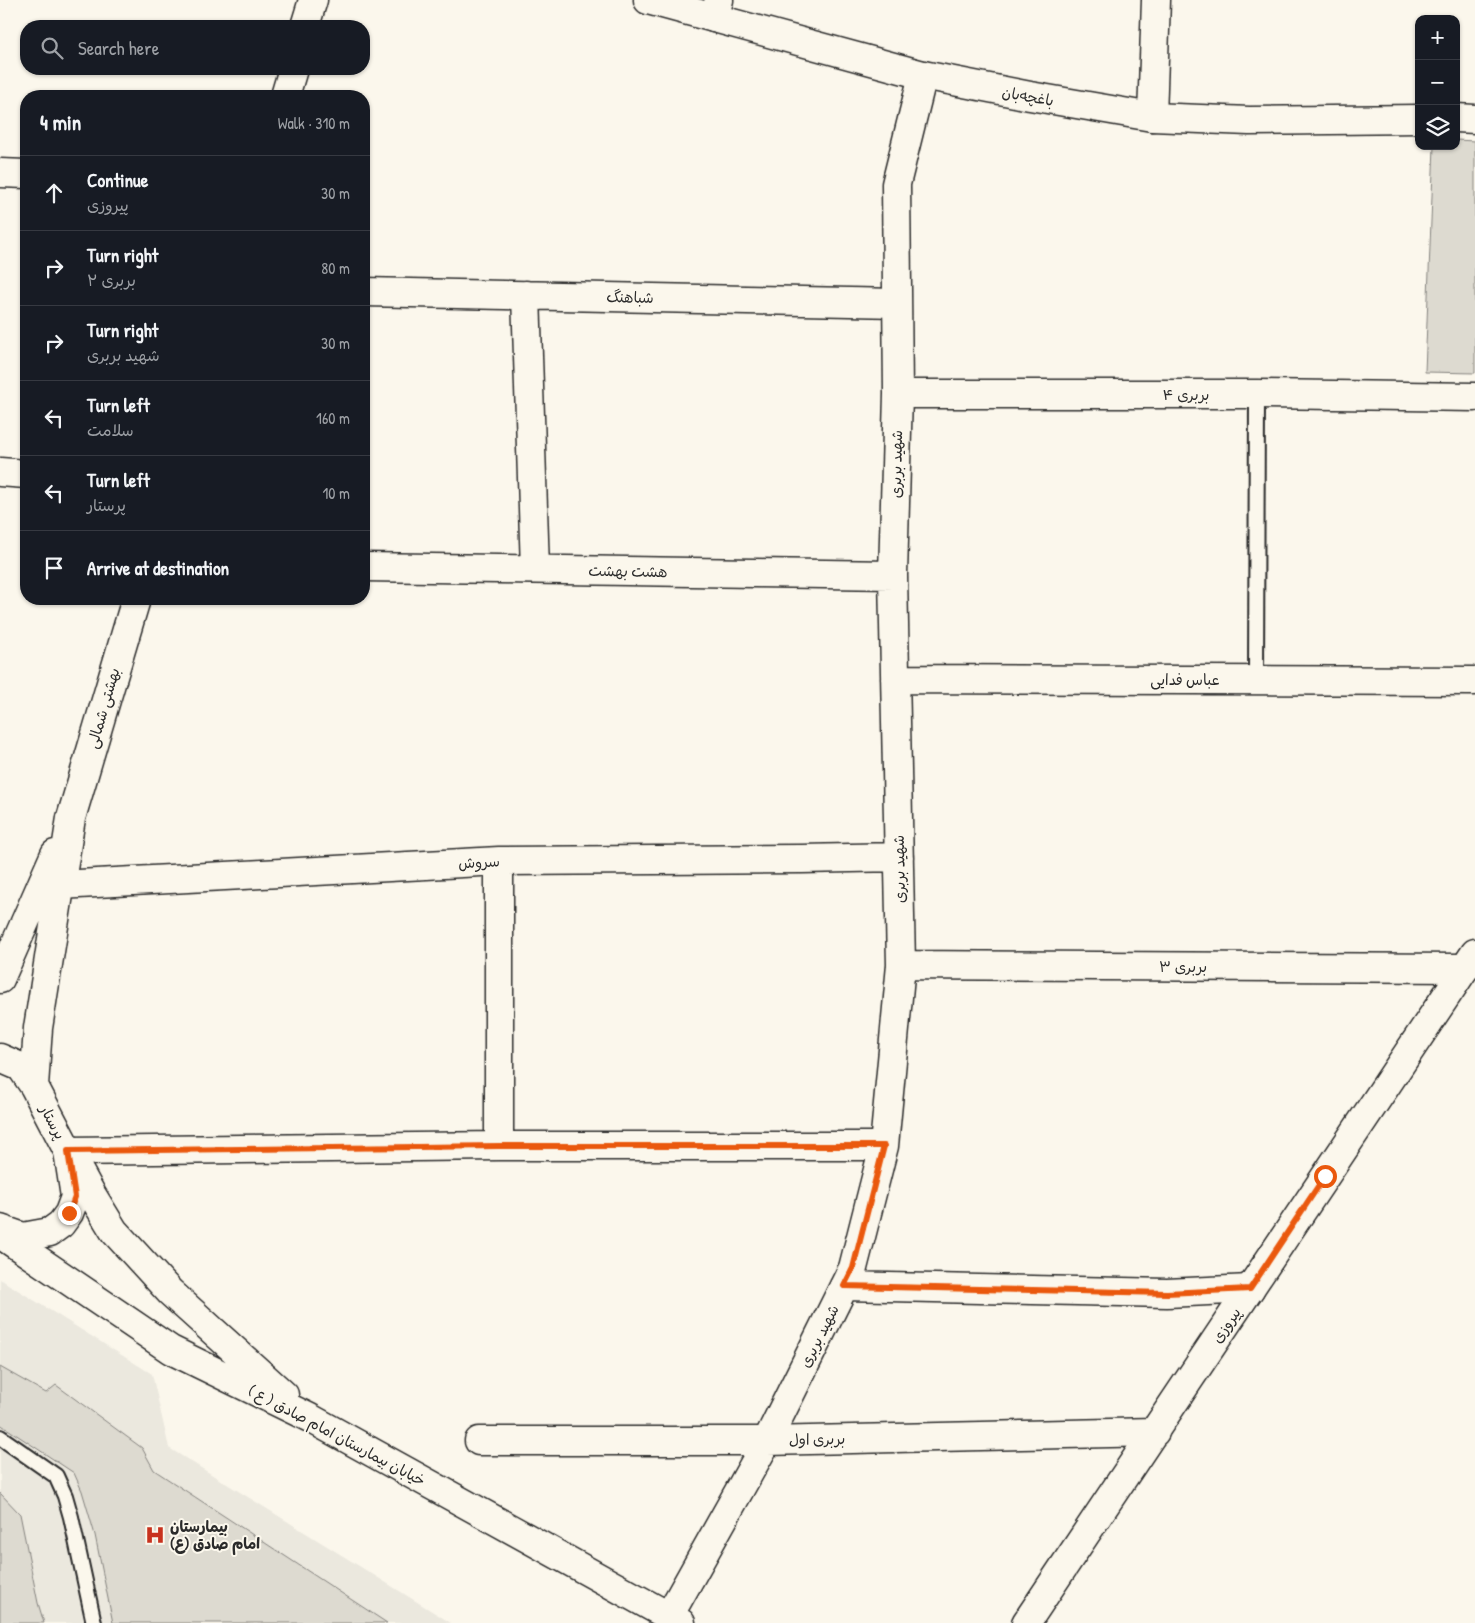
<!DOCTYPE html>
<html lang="en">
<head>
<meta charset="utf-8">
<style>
	:root { --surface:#171b24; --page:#242831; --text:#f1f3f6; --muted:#9ea1a6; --line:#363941 }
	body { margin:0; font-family:"Patrick Hand","Playpen Sans Arabic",sans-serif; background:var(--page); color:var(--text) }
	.controls { position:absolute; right:15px; top:15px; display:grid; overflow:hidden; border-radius:10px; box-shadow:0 1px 4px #0004 }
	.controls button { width:45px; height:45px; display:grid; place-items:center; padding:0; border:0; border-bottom:1px solid var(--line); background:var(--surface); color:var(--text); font:25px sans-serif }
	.stop { position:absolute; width:15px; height:15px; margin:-11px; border:4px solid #ea580c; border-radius:50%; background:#fff }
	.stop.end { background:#ea580c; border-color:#fff; box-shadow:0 1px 5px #0008 }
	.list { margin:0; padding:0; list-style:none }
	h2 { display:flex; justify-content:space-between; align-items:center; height:65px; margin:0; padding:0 20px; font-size:21px }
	h2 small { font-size:16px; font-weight:400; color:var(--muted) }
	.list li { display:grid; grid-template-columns:32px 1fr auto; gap:15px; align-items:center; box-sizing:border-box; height:75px; padding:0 20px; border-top:1px solid var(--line) }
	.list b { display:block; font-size:19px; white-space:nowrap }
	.list p { margin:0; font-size:16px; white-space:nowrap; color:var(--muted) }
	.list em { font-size:16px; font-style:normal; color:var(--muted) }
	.icon { flex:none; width:28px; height:28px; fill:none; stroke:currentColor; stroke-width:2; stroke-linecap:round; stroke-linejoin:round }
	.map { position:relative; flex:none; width:1475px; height:1623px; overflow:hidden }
	.search { position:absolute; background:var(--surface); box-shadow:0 1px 4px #0004; left:20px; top:20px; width:350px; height:55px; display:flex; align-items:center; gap:12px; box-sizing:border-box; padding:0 18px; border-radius:20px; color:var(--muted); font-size:19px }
	.panel { position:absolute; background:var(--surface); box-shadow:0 1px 4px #0004; left:20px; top:90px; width:350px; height:515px; border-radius:20px }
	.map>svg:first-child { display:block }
</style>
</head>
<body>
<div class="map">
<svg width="1475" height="1623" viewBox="0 0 1475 1623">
	<rect width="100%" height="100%" fill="#fbf7ec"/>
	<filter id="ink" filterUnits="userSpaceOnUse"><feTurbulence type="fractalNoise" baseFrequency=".02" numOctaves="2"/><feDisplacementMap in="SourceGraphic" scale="10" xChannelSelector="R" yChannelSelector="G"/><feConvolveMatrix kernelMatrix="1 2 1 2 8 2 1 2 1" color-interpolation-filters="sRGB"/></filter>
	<g filter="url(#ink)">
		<!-- built -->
		<path fill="#ebe8de" d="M 0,1279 L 152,1374 L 169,1448 L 451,1623 L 0,1623 Z"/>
		<!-- green -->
		<path fill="#dddad0" stroke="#84827e" d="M 1456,140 L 1475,141 L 1475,373 L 1425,372 L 1434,146 L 1456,146 Z
			M 0,1367 L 46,1393 L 56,1385 L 142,1448 L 154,1470 L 387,1623 L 113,1623 L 95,1535 L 82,1491 L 74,1473 L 0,1424 Z
			M 0,1493 L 20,1514 L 38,1603 L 44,1623 L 0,1623 Z"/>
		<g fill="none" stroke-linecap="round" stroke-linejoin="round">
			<defs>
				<path id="lane" d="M 1256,680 L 1257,394
					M 0,1437 L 56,1476 L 65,1496 L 71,1517 L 94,1623"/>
				<path id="street" d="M 714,18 L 719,0
					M 1152,117 L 1156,0
					M 0,173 L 26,174
					M 364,292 L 897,303
					M 526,295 L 535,569
					M 898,394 L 1257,394 L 1475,397
					M 0,472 L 26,474
					M 364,567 L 893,575
					M 895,679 L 1475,681
					M 60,885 L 499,861 L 802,859 L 899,857
					M 901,965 L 1465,968
					M 499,1146 L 499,861
					M 68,1151 L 499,1146 L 884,1146
					M 844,1286 L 1167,1293 L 1250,1289
					M 479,1441 L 767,1441 L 1155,1432
					M 669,1616 L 767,1441 L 853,1268 L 884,1146 L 901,965 L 893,575 L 898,394 L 896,184 L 923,75"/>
				<path id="secondary" d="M 648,0 L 923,75 L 1030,96 L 1152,117 L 1249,121 L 1419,119
					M 305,26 L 313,0
					M 285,96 L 293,69
					M 1456,118 L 1475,119
					M 0,979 L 55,854
					M 0,1058 L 21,1067 L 34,1086 L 68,1151 L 75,1197 L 69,1213 L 61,1224 L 50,1232 L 23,1237 L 0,1229
					M 34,1086 L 38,1028 L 71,818 L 136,599
					M 68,1151 L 92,1195 L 114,1231 L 170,1292 L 284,1395
					M 0,1234 L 171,1350 L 310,1418 L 681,1623
					M 1026,1623 L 1475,953"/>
			</defs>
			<!-- lane casing -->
			<use href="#lane" stroke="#2b2b2b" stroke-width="18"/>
			<!-- street casing -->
			<use href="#street" stroke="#2b2b2b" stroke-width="31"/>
			<!-- secondary casing -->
			<use href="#secondary" stroke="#2b2b2b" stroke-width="31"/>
			<!-- lane -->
			<use href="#lane" stroke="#fbf7ec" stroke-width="14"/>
			<!-- street -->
			<use href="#street" stroke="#fbf7ec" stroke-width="28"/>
			<!-- secondary -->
			<use href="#secondary" stroke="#fbf7ec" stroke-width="28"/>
		</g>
	</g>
	<g fill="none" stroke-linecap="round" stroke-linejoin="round" filter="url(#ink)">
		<!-- route -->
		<path stroke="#ea580c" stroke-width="6" d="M 69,1213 L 75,1197 L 68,1151 L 499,1146 L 884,1146 L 853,1268 L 844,1286 L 1167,1293 L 1250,1289 L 1325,1176"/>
	</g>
	<!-- icons -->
	<defs>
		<symbol id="hospital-bare" viewBox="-9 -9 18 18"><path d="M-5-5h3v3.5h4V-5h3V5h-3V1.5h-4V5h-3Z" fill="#c8321e" stroke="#fbf7ec" stroke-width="2.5" paint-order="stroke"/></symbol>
	</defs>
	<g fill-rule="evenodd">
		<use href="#hospital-bare" x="141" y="1521" width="28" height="28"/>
	</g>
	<g text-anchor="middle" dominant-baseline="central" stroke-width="4" stroke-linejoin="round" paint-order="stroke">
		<!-- street labels -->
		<g font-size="15" fill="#2b2b2b" stroke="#fbf7ec">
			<text transform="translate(1028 96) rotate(10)">باغچه‌بان</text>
			<text transform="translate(630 297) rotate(1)">شباهنگ</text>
			<text x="1186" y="394">بربری ۴</text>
			<text transform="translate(896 464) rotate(-89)">شهید بربری</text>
			<text transform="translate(628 571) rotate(1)">هشت بهشت</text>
			<text x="1185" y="679">عباس فدایی</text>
			<text transform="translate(103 708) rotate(-74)">بهشتی شمالی</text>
			<text transform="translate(479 862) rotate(-3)">سروش</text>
			<text transform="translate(899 869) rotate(-91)">شهید بربری</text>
			<text x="1183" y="966">بربری ۳</text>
			<text transform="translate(53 1122) rotate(62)">پرستار</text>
			<text transform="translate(1226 1325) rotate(-56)">پیروزی</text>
			<text transform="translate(819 1336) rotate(-63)">شهید بربری</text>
			<text transform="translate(337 1435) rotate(28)">خیابان بیمارستان امام صادق ( ع )</text>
			<text transform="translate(817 1439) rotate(-1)">بربری اول</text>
		</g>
		<!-- poi labels -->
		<g font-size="15" font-weight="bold" fill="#2b2b2b" stroke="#fbf7ec" text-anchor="start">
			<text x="170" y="1526">بیمارستان<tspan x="170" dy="17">امام صادق (ع)</tspan></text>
		</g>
	</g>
</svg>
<div class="controls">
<button>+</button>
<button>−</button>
<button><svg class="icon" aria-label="layers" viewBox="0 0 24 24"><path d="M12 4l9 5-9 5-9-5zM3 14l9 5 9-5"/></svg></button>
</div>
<div class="stop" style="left:1325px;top:1176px"></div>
<div class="stop end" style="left:69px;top:1213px"></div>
<div class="search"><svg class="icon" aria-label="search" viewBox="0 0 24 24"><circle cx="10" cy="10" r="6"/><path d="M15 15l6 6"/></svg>Search here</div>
<section class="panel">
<h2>4 min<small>Walk · 310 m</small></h2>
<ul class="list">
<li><svg class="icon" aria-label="ahead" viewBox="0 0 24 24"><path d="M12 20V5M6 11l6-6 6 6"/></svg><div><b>Continue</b><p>پیروزی</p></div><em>30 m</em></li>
<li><svg class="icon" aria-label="right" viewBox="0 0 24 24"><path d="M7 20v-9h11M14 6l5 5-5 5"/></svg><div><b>Turn right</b><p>بربری ۲</p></div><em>80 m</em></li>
<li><svg class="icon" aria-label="right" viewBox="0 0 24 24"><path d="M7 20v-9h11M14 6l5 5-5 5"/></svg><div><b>Turn right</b><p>شهید بربری</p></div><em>30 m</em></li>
<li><svg class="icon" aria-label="left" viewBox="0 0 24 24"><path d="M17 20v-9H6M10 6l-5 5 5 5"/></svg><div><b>Turn left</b><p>سلامت</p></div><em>160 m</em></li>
<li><svg class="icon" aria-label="left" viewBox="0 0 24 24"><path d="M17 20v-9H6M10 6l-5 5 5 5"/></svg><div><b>Turn left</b><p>پرستار</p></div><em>10 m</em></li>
<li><svg class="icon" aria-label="arrive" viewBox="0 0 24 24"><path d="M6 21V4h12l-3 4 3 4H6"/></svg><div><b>Arrive at destination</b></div></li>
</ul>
</section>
</div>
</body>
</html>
